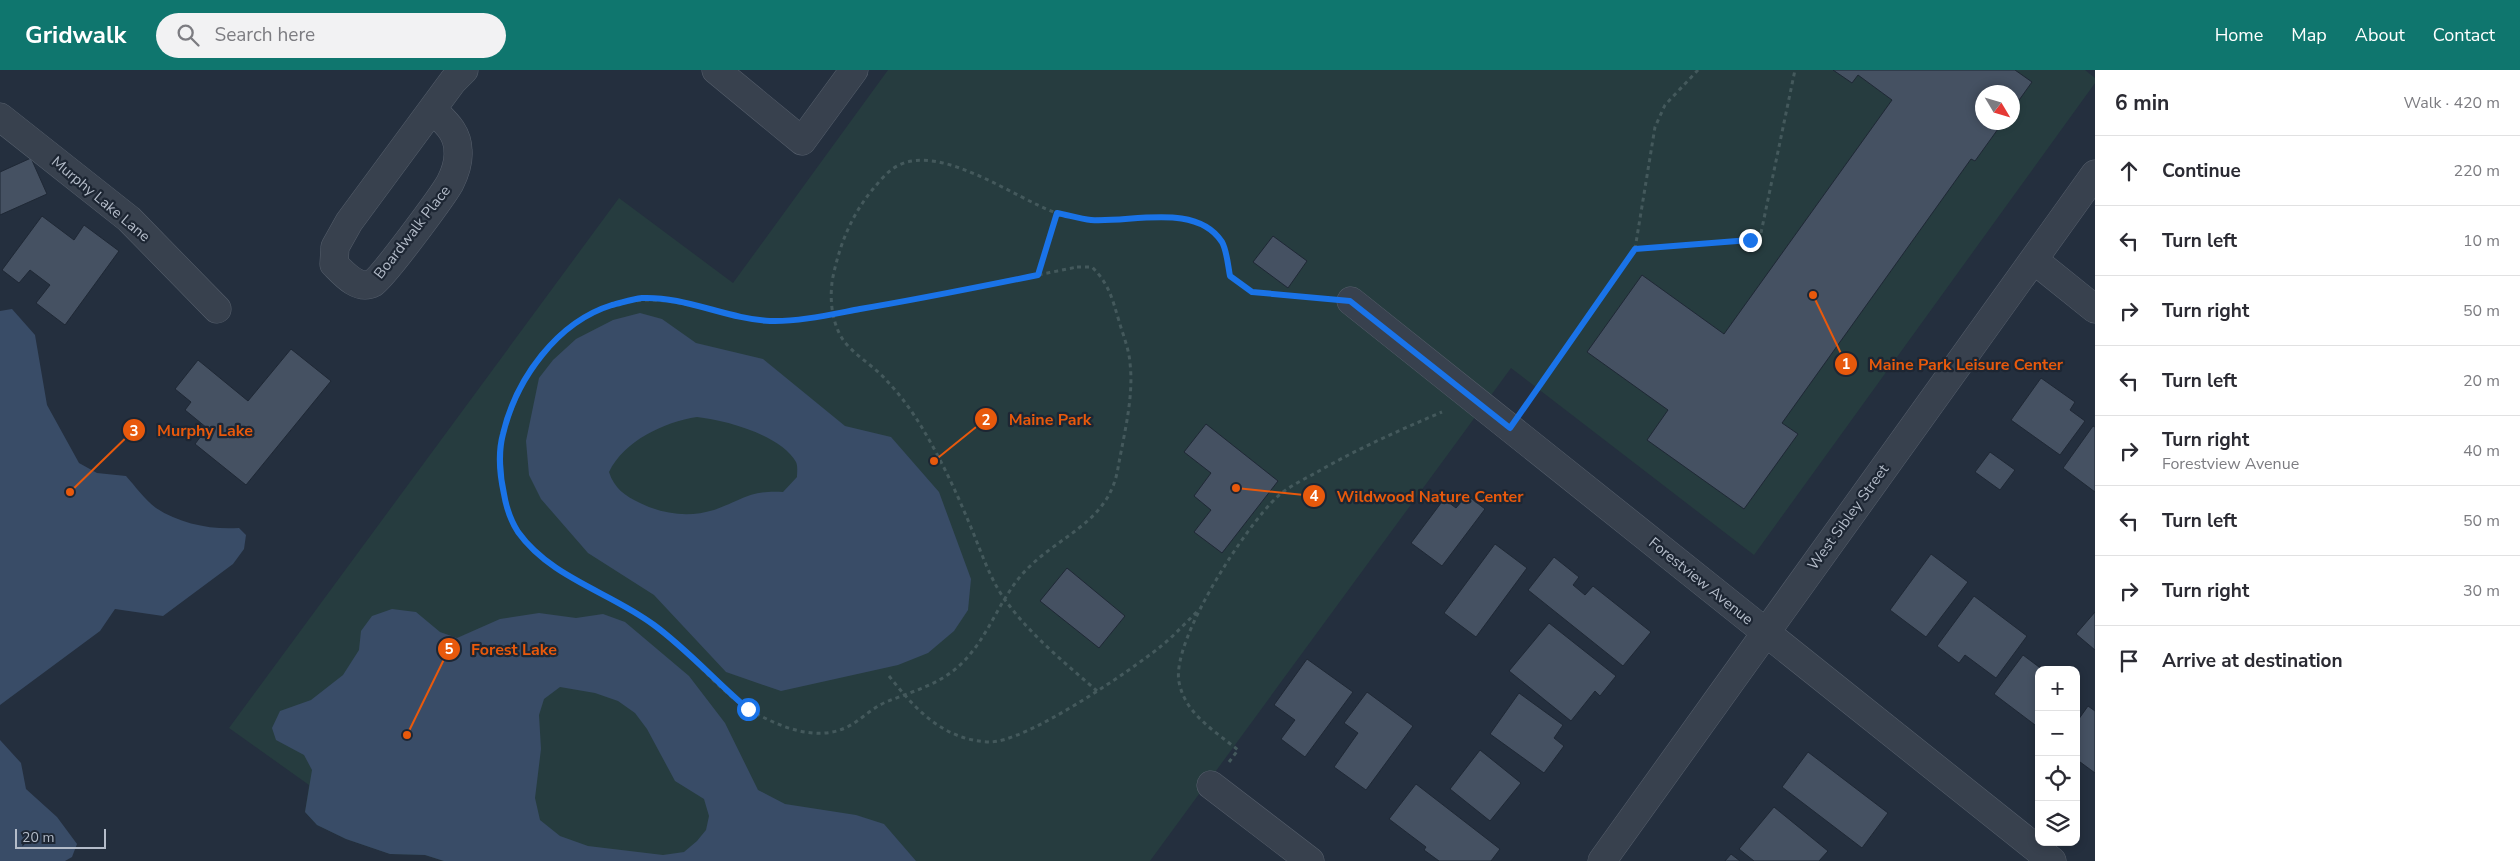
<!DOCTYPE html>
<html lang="en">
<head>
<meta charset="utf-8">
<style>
	:root { --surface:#fff; --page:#f2f2f3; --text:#2b2b33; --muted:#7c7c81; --line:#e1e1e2; --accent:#0f766e }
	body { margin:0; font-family:"Nunito Sans",sans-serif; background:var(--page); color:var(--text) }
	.controls { position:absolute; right:15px; bottom:15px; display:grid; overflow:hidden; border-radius:10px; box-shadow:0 2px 8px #0003 }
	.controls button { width:45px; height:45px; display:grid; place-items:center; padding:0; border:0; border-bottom:1px solid var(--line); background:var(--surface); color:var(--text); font:25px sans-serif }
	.compass { position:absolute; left:1975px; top:15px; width:45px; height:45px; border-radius:50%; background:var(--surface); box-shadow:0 2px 8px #0003; rotate:128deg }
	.scale { position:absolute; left:15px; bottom:12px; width:91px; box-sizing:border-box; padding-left:5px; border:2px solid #b4bcc9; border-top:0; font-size:14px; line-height:18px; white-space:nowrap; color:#b4bcc9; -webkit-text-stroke:4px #1d2633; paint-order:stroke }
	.stop { position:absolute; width:15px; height:15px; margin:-11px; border:4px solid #1a73e8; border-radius:50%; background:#fff }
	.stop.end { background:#1a73e8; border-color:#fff; box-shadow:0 1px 5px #0008 }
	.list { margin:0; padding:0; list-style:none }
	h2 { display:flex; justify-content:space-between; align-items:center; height:65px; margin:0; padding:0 20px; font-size:21px }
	h2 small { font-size:16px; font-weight:400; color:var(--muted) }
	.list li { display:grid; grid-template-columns:32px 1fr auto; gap:15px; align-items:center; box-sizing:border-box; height:70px; padding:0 20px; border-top:1px solid var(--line) }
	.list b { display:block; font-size:19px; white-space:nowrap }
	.list p { margin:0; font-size:16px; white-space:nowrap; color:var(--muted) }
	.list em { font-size:16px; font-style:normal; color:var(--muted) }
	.icon { flex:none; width:28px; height:28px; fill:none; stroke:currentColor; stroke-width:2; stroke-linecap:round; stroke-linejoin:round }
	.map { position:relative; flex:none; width:2095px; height:791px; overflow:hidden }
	header { display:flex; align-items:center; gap:30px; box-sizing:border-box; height:70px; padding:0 25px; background:var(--accent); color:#fff }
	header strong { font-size:24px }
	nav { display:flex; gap:28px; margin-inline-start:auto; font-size:18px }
	.search { width:350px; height:45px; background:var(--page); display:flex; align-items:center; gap:12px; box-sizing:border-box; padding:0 18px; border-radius:28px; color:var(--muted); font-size:19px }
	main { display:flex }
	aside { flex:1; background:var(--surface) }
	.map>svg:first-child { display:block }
</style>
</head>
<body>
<header>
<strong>Gridwalk</strong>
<div class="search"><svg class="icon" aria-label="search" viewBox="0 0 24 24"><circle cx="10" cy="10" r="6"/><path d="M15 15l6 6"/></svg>Search here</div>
<nav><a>Home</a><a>Map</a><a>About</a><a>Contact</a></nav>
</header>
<main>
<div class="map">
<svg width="2095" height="791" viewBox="0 0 2095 791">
	<rect width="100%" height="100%" fill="#242f3e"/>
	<!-- green -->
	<path fill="#263c3f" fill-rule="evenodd" d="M 888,0 L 2085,0 L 2095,8 L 2095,13 L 1754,485 L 1511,298 L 1150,791 L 444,791 L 425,785 L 390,784 L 346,769 L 317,755 L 305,742 L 309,715 L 229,658 L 619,128 L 733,213 ZM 1982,22 L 2012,22 L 2012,52 L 1982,52 Z"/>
	<!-- water -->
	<path fill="#394c67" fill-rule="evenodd" d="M 12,239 L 35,265 L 47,335 L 79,393 L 97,403 L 126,406 C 135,416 145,430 156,438 C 180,454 212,460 239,458 L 246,465 L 244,479 L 233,494 L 163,546 L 115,539 L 100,561 L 0,635 L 0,241 Z
		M 640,243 L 662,249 L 696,273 L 763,289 L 845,356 L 891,367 L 939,422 L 971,509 L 968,540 L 954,561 L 928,583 L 898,595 L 781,621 L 726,602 L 654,525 L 588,483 L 541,429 L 529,405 L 526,371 L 539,308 L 553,290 L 576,269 L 613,250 ZM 697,347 C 725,350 781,365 796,392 C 798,396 797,403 797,407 L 783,422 C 749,420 743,430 714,440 C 688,448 663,444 640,433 C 625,426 614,418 609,402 C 624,371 664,352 697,347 Z
		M 392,539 L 416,542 L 440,562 L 457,568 L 500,549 L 539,543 L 576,548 L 603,544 L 625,552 L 689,606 L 725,653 L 758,720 L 785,734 L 856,745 L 884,754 L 916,791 L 444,791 L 425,785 L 390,784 L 346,769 L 317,755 L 305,742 L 312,700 L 304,685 L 276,670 L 272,658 L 280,641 L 311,630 L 343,605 L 359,580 L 361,561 L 372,546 ZM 560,617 L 595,623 L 618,631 L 635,643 L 647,659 L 675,711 L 704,729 L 709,746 L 706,760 L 697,771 L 684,782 L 663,785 L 588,776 L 560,766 L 540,750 L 535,728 L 541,679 L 539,645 L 544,629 Z
		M 0,670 L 21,693 L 26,719 L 57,747 L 77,774 L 72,787 L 65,791 L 0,791 Z"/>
	<!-- building -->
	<path fill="#455162" stroke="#1f2835" d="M 1833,0 L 2015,0 L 2032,12 L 2012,40 L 2012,22 L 1982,22 L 1982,52 L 2003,52 L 1975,91 L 1971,89 L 1782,353 L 1798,364 L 1744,439 L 1647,370 L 1668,340 L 1587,282 L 1642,205 L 1724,264 L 1892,30 L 1858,5 L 1852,13 Z
		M 31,88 L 47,124 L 0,145 L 0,102 Z
		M 42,146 L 74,170 L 84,155 L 119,181 L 65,255 L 36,233 L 50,215 L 30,200 L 19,213 L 2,200 Z
		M 1273,166 L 1307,191 L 1288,218 L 1253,192 Z
		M 291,279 L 331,311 L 246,415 L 195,374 L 207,358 L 185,340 L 191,332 L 175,319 L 198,290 L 248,331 Z
		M 2041,308 L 2075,332 L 2070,340 L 2085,351 L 2060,385 L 2011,350 Z
		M 1206,354 L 1278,411 L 1222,483 L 1194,462 L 1211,440 L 1194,426 L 1211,403 L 1184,382 Z
		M 2093,356 L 2095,357 L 2095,422 L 2063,398 Z
		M 1990,382 L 2015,400 L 2000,420 L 1975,402 Z
		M 1467,425 L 1485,439 L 1442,496 L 1411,473 L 1444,429 L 1456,438 Z
		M 1495,474 L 1527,498 L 1476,567 L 1444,543 Z
		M 1931,484 L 1968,512 L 1926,567 L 1890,540 Z
		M 1554,487 L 1579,507 L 1573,515 L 1585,525 L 1593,516 L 1651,562 L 1623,596 L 1528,520 Z
		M 1067,498 L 1125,546 L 1099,578 L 1040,531 Z
		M 1974,526 L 2027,566 L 1996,608 L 1965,585 L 1959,593 L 1937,576 Z
		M 2095,542 L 2095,580 L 2076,564 Z
		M 1549,553 L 1616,606 L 1600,626 L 1595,621 L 1571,651 L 1509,601 Z
		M 2023,585 L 2043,600 L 2039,600 L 2039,658 L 1994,624 Z
		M 1307,589 L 1353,622 L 1305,687 L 1281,669 L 1295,650 L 1274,635 Z
		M 1367,622 L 1413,656 L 1366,720 L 1334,697 L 1358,663 L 1344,653 Z
		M 1519,623 L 1563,655 L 1554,668 L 1564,676 L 1544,703 L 1490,664 Z
		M 2088,636 L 2095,641 L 2095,703 L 2076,689 L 2076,653 Z
		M 1480,680 L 1521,713 L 1490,751 L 1450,719 Z
		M 1808,682 L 1888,743 L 1862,778 L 1782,717 Z
		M 1416,714 L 1500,779 L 1491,791 L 1439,791 L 1424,780 L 1426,777 L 1389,749 Z
		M 1774,737 L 1828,781 L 1819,791 L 1754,791 L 1739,779 Z
		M 1731,784 L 1740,791 L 1725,791 Z"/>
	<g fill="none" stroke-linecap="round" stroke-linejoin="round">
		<defs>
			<path id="minor" d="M 716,0 L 802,71 L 854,0
				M 433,40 C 445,52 458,62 458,81 C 459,93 455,103 450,113 C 442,127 383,207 373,213 C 358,221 343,203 334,194 L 335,177 L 349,152 L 453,11 L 464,0
				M 0,47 L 129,149 L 217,239
				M 2034,190 L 2095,239
				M 1351,231 L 2052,791
				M 1211,715 L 1310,791
				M 1602,791 L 2095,104"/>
		</defs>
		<!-- minor casing -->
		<use href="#minor" stroke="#565f6c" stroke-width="29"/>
		<!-- path -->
		<path stroke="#44595c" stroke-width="3" stroke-dasharray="4 4" stroke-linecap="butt" d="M 1761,163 L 1795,0
			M 1635,179 L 1655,57 L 1665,35 L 1698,0
			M 1077,197 L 1092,197 C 1109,214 1112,228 1119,251 C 1123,265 1129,279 1130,293 C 1134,327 1124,364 1118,398 C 1108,458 1049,467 1016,512 C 997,537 986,569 963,592 C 942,614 913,621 886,632 C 872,638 862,649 849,656 C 818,673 779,657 750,640 C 713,617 688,578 652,553 C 610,524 543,504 516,459 C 509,446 505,431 503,417 C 497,386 503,360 515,332 C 528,300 554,261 586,246 C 635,223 664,228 714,241 C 733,246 754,252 774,251 C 806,250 839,243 870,237 C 939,225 1008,211 1077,197 Z
			M 1039,205 L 1057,143
			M 1526,334 L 1635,179 L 1750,170
			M 889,606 C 915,639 943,670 989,672 C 1025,673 1130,601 1160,577 C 1174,566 1186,552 1199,540
			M 1097,621 C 1065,593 1028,563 1003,527 C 987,503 979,475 967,448 C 955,419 940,388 924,361 C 914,344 902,327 888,312 C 877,299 862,290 850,278 C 831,260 828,226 834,202 C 841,171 853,143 873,119 C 880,111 888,100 899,95 C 942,74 1015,128 1056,143 C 1105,161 1191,128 1221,171 C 1227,180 1228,196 1230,206 L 1252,222 L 1322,228
			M 1229,692 L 1238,680 C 1215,661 1185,644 1179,612 C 1171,570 1246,456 1277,427 C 1289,416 1305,409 1319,401 C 1359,378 1400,360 1442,342"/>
		<!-- minor -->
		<use href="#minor" stroke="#38414e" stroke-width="28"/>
	</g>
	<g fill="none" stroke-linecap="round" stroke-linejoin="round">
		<!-- route -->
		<path stroke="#1a73e8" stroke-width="6" d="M 748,639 C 716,612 688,580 654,555 C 610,522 551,508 518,462 C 511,451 506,436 504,424 C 500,406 498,382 503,364 C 516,309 557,252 612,235 C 621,233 632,229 642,228 C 685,226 727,249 770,251 C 798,252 833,244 860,239 C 920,229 979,217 1038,205 L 1057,143 C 1068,145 1080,149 1091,150 C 1131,153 1196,132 1222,172 C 1227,181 1228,196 1230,206 L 1252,222 L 1350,231 L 1510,358 L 1635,179 L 1750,170"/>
	</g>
	<g text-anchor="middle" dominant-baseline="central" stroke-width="4.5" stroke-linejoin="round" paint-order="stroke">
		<!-- street labels -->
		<g font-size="15" fill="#b4bcc9" stroke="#1d2633">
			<text transform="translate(101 129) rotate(40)">Murphy Lake Lane</text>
			<text transform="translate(412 162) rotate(-52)">Boardwalk Place</text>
			<text transform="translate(1848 447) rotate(-54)">West Sibley Street</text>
			<text transform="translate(1701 511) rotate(39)">Forestview Avenue</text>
		</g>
	</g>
	<!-- callouts -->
	<path fill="none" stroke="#e8590c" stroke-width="2" d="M1813 225L1846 294M934 391L986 349M70 422L134 360M1236 418L1314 426M407 665L449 579"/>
	<g fill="#e8590c" stroke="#1d2633" stroke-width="2">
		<circle cx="1813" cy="225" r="5"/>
		<circle cx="934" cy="391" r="5"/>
		<circle cx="70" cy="422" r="5"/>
		<circle cx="1236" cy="418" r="5"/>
		<circle cx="407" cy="665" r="5"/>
		<circle cx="1846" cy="294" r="12"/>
		<circle cx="986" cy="349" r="12"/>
		<circle cx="134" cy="360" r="12"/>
		<circle cx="1314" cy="426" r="12"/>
		<circle cx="449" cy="579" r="12"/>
	</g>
	<g font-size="15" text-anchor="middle" font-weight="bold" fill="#fff">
		<text x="1846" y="299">1</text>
		<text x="986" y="355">2</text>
		<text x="134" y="366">3</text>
		<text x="1314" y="431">4</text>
		<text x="449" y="584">5</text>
	</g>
	<g font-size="16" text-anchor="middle" font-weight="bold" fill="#e8590c" stroke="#1d2633" stroke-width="4.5" stroke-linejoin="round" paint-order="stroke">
		<text x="1966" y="300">Maine Park Leisure Center</text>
		<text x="1050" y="355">Maine Park</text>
		<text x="205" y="366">Murphy Lake</text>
		<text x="1430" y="432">Wildwood Nature Center</text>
		<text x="514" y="585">Forest Lake</text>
	</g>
</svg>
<div class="controls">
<button>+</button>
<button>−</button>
<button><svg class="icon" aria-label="locate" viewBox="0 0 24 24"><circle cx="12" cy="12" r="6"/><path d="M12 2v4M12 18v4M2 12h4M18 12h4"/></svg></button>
<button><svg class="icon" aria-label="layers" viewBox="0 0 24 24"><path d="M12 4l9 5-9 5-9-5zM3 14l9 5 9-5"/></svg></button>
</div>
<svg class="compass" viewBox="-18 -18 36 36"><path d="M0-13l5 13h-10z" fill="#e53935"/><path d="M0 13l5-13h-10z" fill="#7c7c81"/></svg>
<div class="scale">20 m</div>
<div class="stop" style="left:748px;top:639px"></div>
<div class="stop end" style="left:1750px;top:170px"></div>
</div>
<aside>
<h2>6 min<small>Walk · 420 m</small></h2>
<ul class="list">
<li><svg class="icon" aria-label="ahead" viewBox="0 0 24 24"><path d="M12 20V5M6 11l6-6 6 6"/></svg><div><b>Continue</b></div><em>220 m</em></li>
<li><svg class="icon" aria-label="left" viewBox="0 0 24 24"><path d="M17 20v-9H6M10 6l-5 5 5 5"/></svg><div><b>Turn left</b></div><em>10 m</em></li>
<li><svg class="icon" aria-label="right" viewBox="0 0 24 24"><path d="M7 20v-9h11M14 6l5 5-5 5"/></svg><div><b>Turn right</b></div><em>50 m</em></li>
<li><svg class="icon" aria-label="left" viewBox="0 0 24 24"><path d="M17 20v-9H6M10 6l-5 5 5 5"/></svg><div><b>Turn left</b></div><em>20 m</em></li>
<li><svg class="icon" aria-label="right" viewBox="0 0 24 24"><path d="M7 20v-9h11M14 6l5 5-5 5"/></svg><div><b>Turn right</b><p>Forestview Avenue</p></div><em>40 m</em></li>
<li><svg class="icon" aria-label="left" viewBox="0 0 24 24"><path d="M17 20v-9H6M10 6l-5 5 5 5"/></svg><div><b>Turn left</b></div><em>50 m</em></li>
<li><svg class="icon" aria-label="right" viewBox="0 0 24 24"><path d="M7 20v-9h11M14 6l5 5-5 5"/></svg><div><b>Turn right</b></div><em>30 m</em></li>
<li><svg class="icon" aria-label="arrive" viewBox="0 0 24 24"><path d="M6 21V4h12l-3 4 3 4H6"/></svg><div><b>Arrive at destination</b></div></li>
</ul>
</aside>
</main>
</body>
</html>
